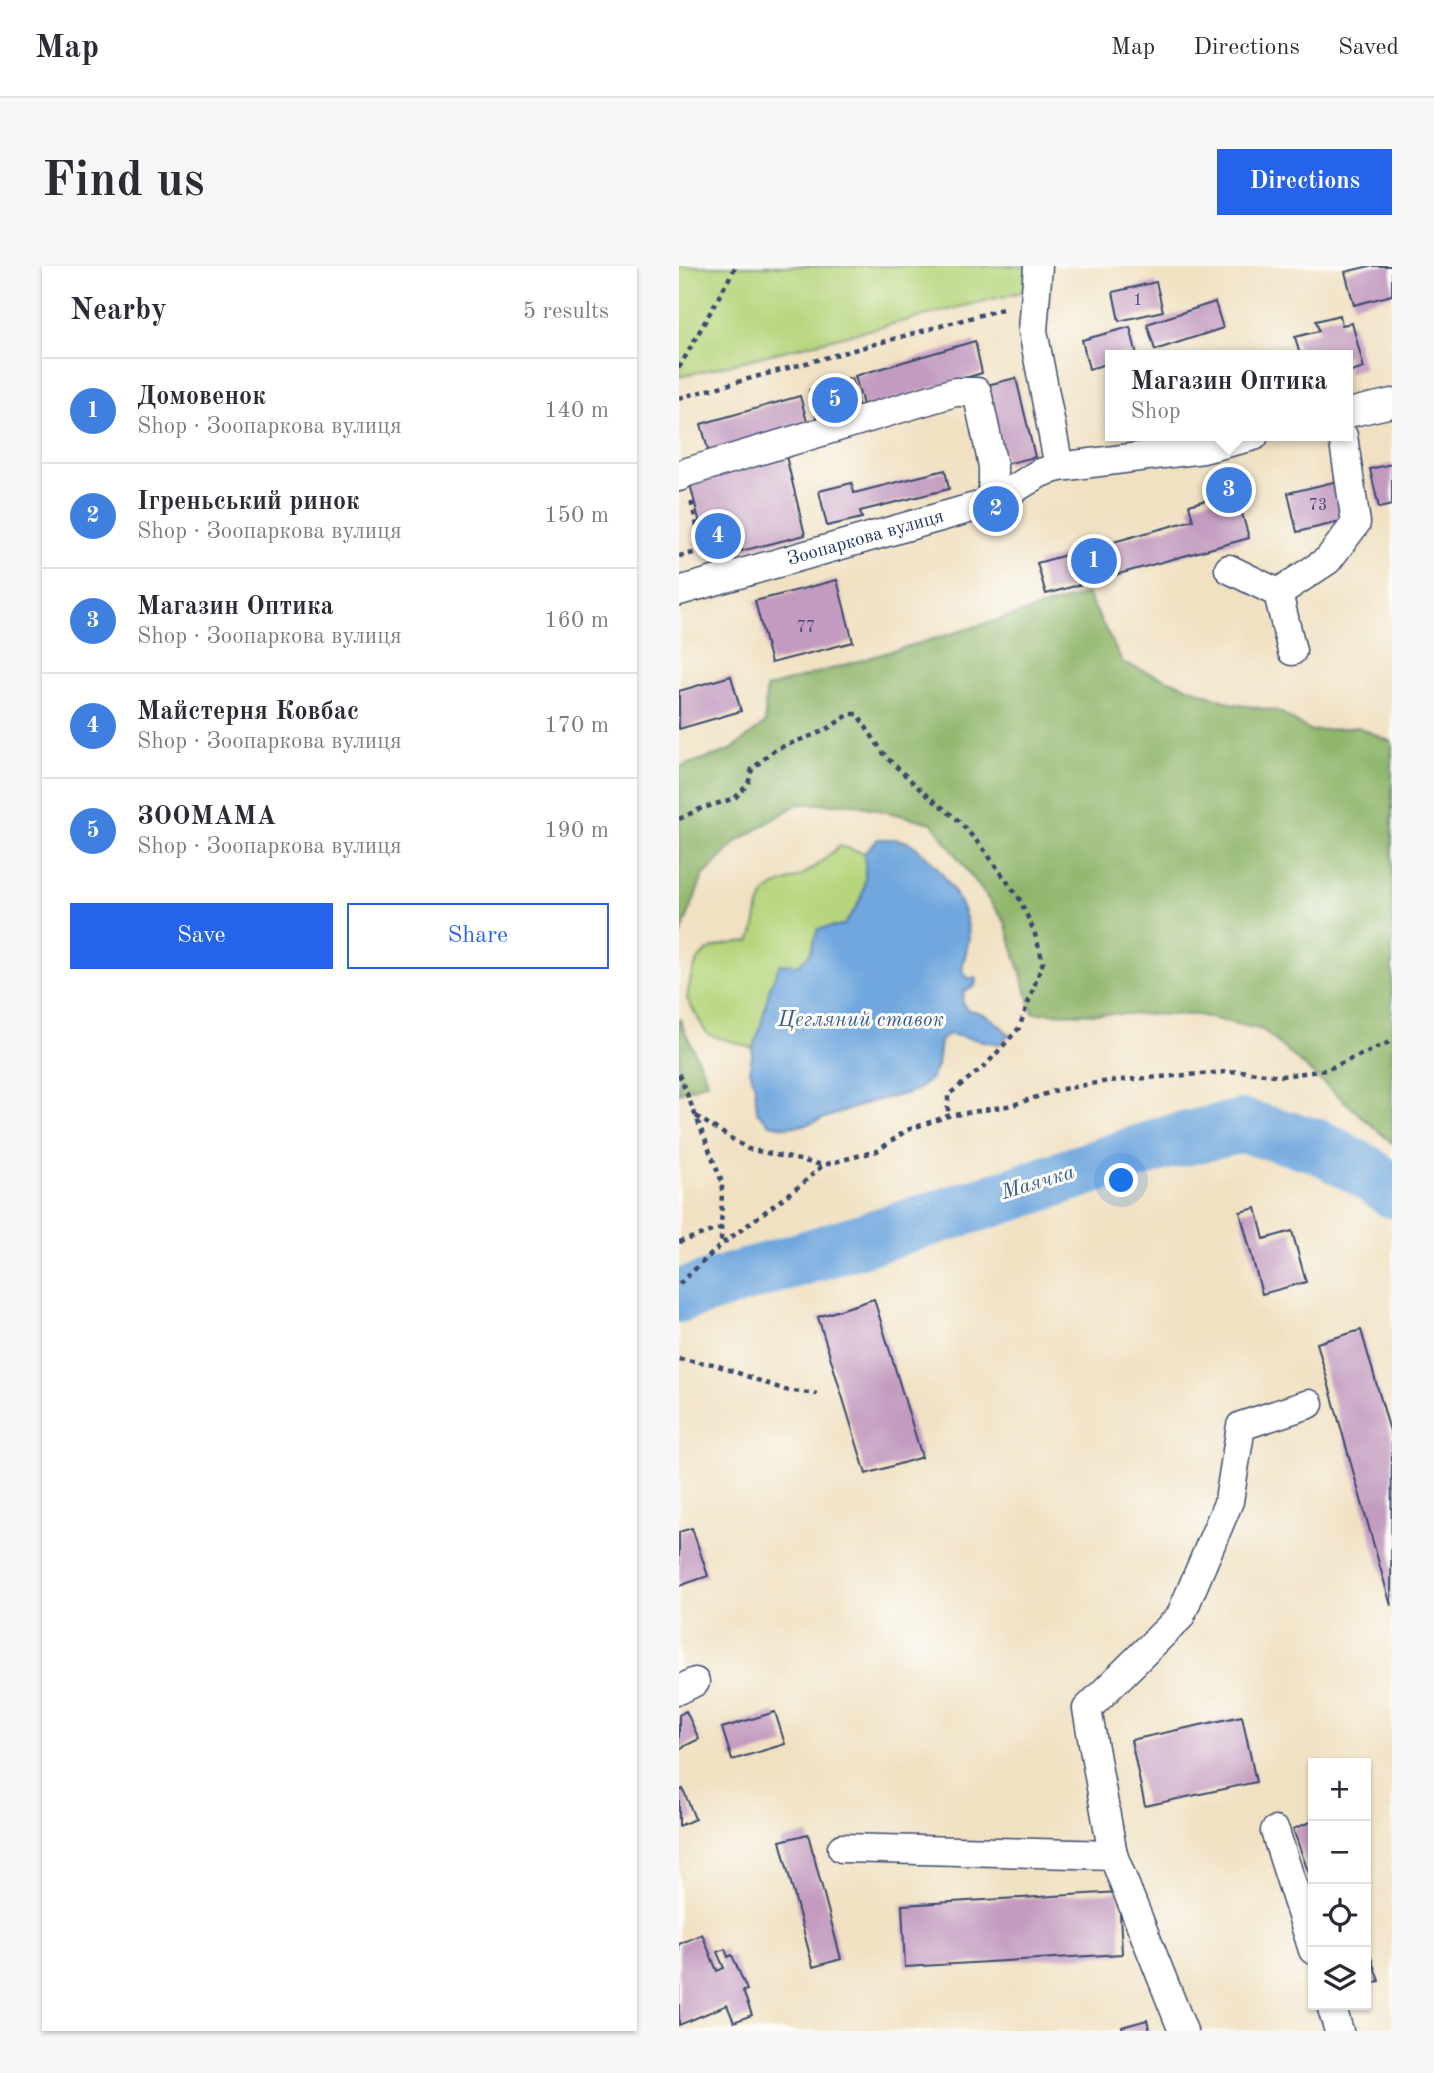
<!DOCTYPE html>
<html lang="en">
<head>
<meta charset="utf-8">
<style>
	:root { --surface:#fff; --page:#f7f7f7; --text:#2b2b33; --muted:#7c7c81; --line:#e1e1e2; --accent:#2563eb }
	body { margin:0; font-family:"Old Standard TT",serif; background:var(--page); color:var(--text) }
	.controls { position:absolute; right:21px; bottom:21px; display:grid; overflow:hidden; border-radius:0px; box-shadow:0 2px 5px #0004 }
	.controls button { width:63px; height:63px; display:grid; place-items:center; padding:0; border:0; border-bottom:2px solid var(--line); background:var(--surface); color:var(--text); font:35px sans-serif }
	.you { position:absolute; left:443px; top:915px; width:24px; height:24px; margin:-18px; border:5px solid #fff; border-radius:50%; background:#1a73e8; box-shadow:0 0 0 10px #1a73e833 }
	.badge { display:grid; place-items:center; width:46px; height:46px; border-radius:50%; background:var(--accent); color:#fff; font-size:23px; font-weight:700 }
	.pin { position:absolute; translate:-50% -50%; border:4px solid #fff; box-shadow:0 2px 7px #0006 }
	.popup { position:absolute; left:426px; top:84px; width:248px; height:91px; box-sizing:border-box; display:grid; place-content:center; border-radius:0px; background:var(--surface); filter:drop-shadow(0 2px 5px #0005); font-size:23px; white-space:nowrap; color:var(--muted) }
	.popup b { font-size:26px; color:var(--text) }
	.popup::after { content:''; position:absolute; left:50%; top:100%; margin-left:-14px; border:14px solid transparent; border-top-color:var(--surface) }
	.list { margin:0; padding:0; list-style:none }
	h2 { display:flex; justify-content:space-between; align-items:center; height:91px; margin:0; padding:0 28px; font-size:30px }
	h2 small { font-size:23px; font-weight:400; color:var(--muted) }
	.list li { display:grid; grid-template-columns:46px 1fr auto; gap:21px; align-items:center; box-sizing:border-box; height:105px; padding:0 28px; border-top:2px solid var(--line) }
	.list b { display:block; font-size:26px; white-space:nowrap }
	.list p { margin:0; font-size:23px; white-space:nowrap; color:var(--muted) }
	.list em { font-size:23px; font-style:normal; color:var(--muted) }
	.actions { display:flex; gap:14px; padding:21px 28px }
	.actions a { flex:1; padding:16px 0; border:2px solid var(--accent); border-radius:0px; text-align:center; font-size:24px; color:var(--accent) }
	.actions .main { background:var(--accent); color:#fff }
	.icon { flex:none; width:38px; height:38px; fill:none; stroke:currentColor; stroke-width:2; stroke-linecap:round; stroke-linejoin:round }
	.map { position:relative; flex:none; width:713px; height:1765px; overflow:hidden; border-radius:0px }
	header { display:flex; align-items:center; gap:42px; box-sizing:border-box; height:98px; padding:0 35px; background:var(--surface); border-bottom:2px solid var(--line) }
	header strong { font-size:33px }
	nav { display:flex; gap:38px; margin-inline-start:auto; font-size:24px }
	.intro { display:flex; align-items:center; justify-content:space-between; box-sizing:border-box; height:168px; padding:0 42px }
	h1 { margin:0; font-size:49px }
	.button { padding:18px 32px; border-radius:0px; background:var(--accent); color:#fff; font-size:24px; font-weight:700 }
	main { display:flex; gap:42px; padding:0 42px }
	aside { flex:1; background:var(--surface); border-radius:0px; box-shadow:0 2px 5px #0004 }
	.map>svg:first-child { display:block }
</style>
</head>
<body>
<header>
<strong>Map</strong>
<nav><a>Map</a><a>Directions</a><a>Saved</a></nav>
</header>
<div class="intro"><h1>Find us</h1><a class="button">Directions</a></div>
<main>
<aside>
<h2>Nearby<small>5 results</small></h2>
<ul class="list">
<li><span class="badge" style="background:#3f7fe0">1</span><div><b>Домовенок</b><p>Shop · Зоопаркова вулиця</p></div><em>140 m</em></li>
<li><span class="badge" style="background:#3f7fe0">2</span><div><b>Ігреньський ринок</b><p>Shop · Зоопаркова вулиця</p></div><em>150 m</em></li>
<li><span class="badge" style="background:#3f7fe0">3</span><div><b>Магазин Оптика</b><p>Shop · Зоопаркова вулиця</p></div><em>160 m</em></li>
<li><span class="badge" style="background:#3f7fe0">4</span><div><b>Майстерня Ковбас</b><p>Shop · Зоопаркова вулиця</p></div><em>170 m</em></li>
<li><span class="badge" style="background:#3f7fe0">5</span><div><b>ЗООМАМА</b><p>Shop · Зоопаркова вулиця</p></div><em>190 m</em></li>
</ul>
<div class="actions"><a class="main">Save</a><a>Share</a></div>
</aside>
<div class="map">
<svg width="713" height="1765" viewBox="0 0 713 1765">
	<rect width="100%" height="100%" fill="#fdfcf7"/>
	<filter id="ink" filterUnits="userSpaceOnUse"><feTurbulence type="fractalNoise" baseFrequency=".0143" numOctaves="2"/><feDisplacementMap in="SourceGraphic" scale="14" xChannelSelector="R" yChannelSelector="G"/><feConvolveMatrix kernelMatrix="1 2 1 2 8 2 1 2 1" color-interpolation-filters="sRGB"/></filter>
	<filter id="wash" filterUnits="userSpaceOnUse"><feTurbulence type="fractalNoise" baseFrequency=".00686" numOctaves="4" result="noise"/><feDisplacementMap in="SourceGraphic" scale="28" xChannelSelector="R" yChannelSelector="G"/><feGaussianBlur stdDeviation="1.57" result="paint"/><feColorMatrix in="noise" values="0 0 0 0 0 0 0 0 0 0 0 0 0 0 0 0 0 1.4 0 .05"/><feComposite in="paint" operator="in"/></filter>
	<g filter="url(#wash)">
		<rect width="100%" height="100%" fill="#f0e1c2"/>
		<!-- green -->
		<path fill="#b6d57c" stroke="#68826d" stroke-width="2" d="M 0,0 L 365,0 L 370,19 L 0,111 Z
			M 160,580 L 185,587 C 189,620 185,633 165,659 L 139,663 L 131,688 L 119,700 L 81,763 L 74,782 L 28,768 L 8,733 C 15,686 23,680 71,675 C 79,661 76,641 86,628 C 95,616 114,616 125,608 C 138,601 149,590 160,580 Z"/>
		<!-- forest -->
		<path fill="#90b66c" stroke="#567265" stroke-width="2" d="M 408,328 L 444,397 L 554,438 L 599,445 L 632,465 L 679,461 L 713,476 L 713,877 L 584,764 L 519,749 L 354,747 L 326,656 L 253,557 L 175,538 L 119,538 L 59,575 L 24,610 L 0,673 L 0,501 L 52,484 L 86,457 L 87,422 Z
			M 0,752 L 29,816 L 0,827 Z"/>
		<!-- water -->
		<path fill="#6fa7de" stroke="#456b9e" stroke-width="2" d="M 199,573 C 208,573 224,572 231,577 C 256,593 284,632 289,661 C 292,677 285,689 283,704 L 289,712 L 297,712 L 296,720 L 285,726 L 283,736 L 288,744 C 306,745 319,756 330,769 L 320,778 L 269,768 L 261,775 L 258,800 L 253,811 L 241,822 L 227,828 L 194,835 L 126,859 L 107,861 L 91,858 L 78,846 L 76,821 L 71,803 L 74,782 L 81,763 L 91,721 L 101,698 L 119,699 L 131,688 L 139,663 L 165,659 C 185,633 189,620 185,587 Z"/>
		<g fill="none" stroke-linecap="round" stroke-linejoin="round">
			<!-- river -->
			<path stroke="#6fa7de" stroke-width="54" d="M 0,1030 L 334,928 L 486,877 L 564,860 L 639,880 L 687,906 L 713,925"/>
		</g>
		<g id="blocks">
			<!-- building -->
			<path fill="#c39bc0" d="M 691,0 L 713,0 L 713,29 L 675,39 L 666,6 Z
				M 477,16 L 484,45 L 440,55 L 434,26 Z
				M 536,36 L 544,62 L 476,84 L 468,58 Z
				M 661,49 L 663,59 L 673,57 L 685,102 L 669,107 L 669,89 L 621,89 L 616,71 L 640,65 L 637,55 Z
				M 451,61 L 458,89 L 431,89 L 431,97 L 410,103 L 403,74 Z
				M 296,75 L 303,107 L 185,142 L 176,110 Z
				M 173,112 L 180,144 L 138,155 L 130,124 Z
				M 337,112 L 356,191 L 327,198 L 308,119 Z
				M 121,130 L 129,159 L 30,187 L 22,158 Z
				M 107,190 L 126,269 L 30,293 L 11,218 Z
				M 713,198 L 713,239 L 700,242 L 691,203 Z
				M 266,204 L 270,223 L 181,245 L 183,252 L 148,260 L 140,225 L 173,217 L 175,227 Z
				M 659,215 L 669,254 L 618,266 L 609,227 Z
				M 557,226 L 570,272 L 367,328 L 358,297 L 514,254 L 510,239 Z
				M 158,314 L 174,376 L 92,397 L 76,335 Z
				M 52,410 L 62,445 L 0,463 L 0,425 Z
				M 577,942 L 585,973 L 613,965 L 627,1016 L 583,1028 L 561,946 Z
				M 195,1033 L 243,1191 L 187,1208 L 139,1051 Z
				M 682,1064 L 713,1172 L 712,1340 L 638,1077 Z
				M 13,1262 L 29,1310 L 0,1320 L 0,1266 Z
				M 7,1445 L 20,1473 L 0,1483 L 0,1449 Z
				M 96,1446 L 106,1478 L 53,1494 L 43,1462 Z
				M 563,1450 L 577,1516 L 466,1540 L 452,1474 Z
				M 4,1523 L 16,1553 L 0,1560 L 0,1525 Z
				M 634,1555 L 634,1619 L 614,1563 Z
				M 129,1568 L 162,1693 L 134,1701 L 101,1575 Z
				M 440,1626 L 443,1688 L 226,1701 L 223,1639 Z
				M 23,1668 L 38,1705 L 45,1702 L 38,1686 L 46,1683 L 49,1691 L 53,1689 L 68,1724 L 64,1725 L 73,1749 L 55,1756 L 48,1739 L 0,1759 L 0,1678 Z
				M 689,1683 L 700,1715 L 687,1719 L 687,1684 Z
				M 468,1754 L 471,1765 L 444,1765 L 443,1761 Z"/>
		</g>
	</g>
	<g filter="url(#ink)">
		<use href="#blocks" fill-opacity="0" stroke="#3b4a6d" stroke-width="2"/>
		<g fill="none" stroke-linecap="round" stroke-linejoin="round">
			<defs>
				<g id="minor">
					<path d="M 359,0 L 354,65 L 380,201"/>
					<path d="M 669,147 L 713,137"/>
					<path d="M 0,211 L 5,207 L 276,126 L 298,126 L 314,200 L 314,236"/>
					<path d="M 550,303 L 599,327 L 649,294 L 677,257 L 664,170"/>
					<path id="s1" d="M 0,325 L 314,236 L 361,207 L 380,201 L 524,183 L 575,170"/>
					<path d="M 599,327 L 613,385"/>
					<path d="M 0,1424 L 16,1416"/>
					<path d="M 596,1565 L 634,1684"/>
					<path d="M 163,1582 L 434,1589 L 504,1765"/>
					<path d="M 434,1589 L 408,1443 L 501,1351 L 550,1235 L 562,1160 L 630,1138"/>
					<path d="M 652,1739 L 660,1765"/>
				</g>
			</defs>
			<!-- minor casing -->
			<use href="#minor" stroke="#3b4a6d" stroke-width="31"/>
			<!-- path -->
			<path stroke="#3b4a6d" stroke-width="4.5" stroke-dasharray="5 5" stroke-linecap="butt" d="M 0,102 L 57,0
				M 0,132 L 327,42
				M 0,290 L 24,285 L 12,235
				M 0,553 L 21,543 L 56,532 L 69,518 L 73,503 L 97,483 L 145,465 L 171,448 L 178,448 L 207,491 L 244,526 L 279,554 L 306,585 L 340,632 L 355,665 L 364,696 L 340,762 L 307,799 L 269,829 L 269,850
				M 0,808 L 43,916 L 42,979
				M 17,850 L 69,883 L 144,899
				M 0,976 L 42,962
				M 0,1018 L 42,979 L 123,918 L 144,899 L 198,885 L 228,864 L 269,850 L 334,839 L 378,824 L 429,815 L 561,805 L 603,810 L 647,804 L 713,775
				M 0,1093 L 34,1098 L 106,1124 L 138,1128"/>
			<!-- minor -->
			<use href="#minor" stroke="#fff" stroke-width="28"/>
		</g>
	</g>
	<g text-anchor="middle" dominant-baseline="central" stroke-width="6" stroke-linejoin="round" paint-order="stroke">
		<!-- number labels -->
		<g font-size="16" fill="#454a76">
			<text x="459" y="35">1</text>
			<text x="639" y="240">73</text>
			<text x="127" y="362">77</text>
		</g>
		<!-- street labels -->
		<g font-size="19" fill="#1b2f5e" stroke="#fdfcf7">
			<text stroke="none"><textPath href="#s1" startOffset="194">Зоопаркова вулиця</textPath></text>
		</g>
		<!-- water labels -->
		<g font-size="21" font-style="italic" fill="#38598b" stroke="#fdfcf7">
			<text x="182" y="754">Цегляний ставок</text>
			<text transform="translate(359 917) rotate(-17)">Маячка</text>
		</g>
	</g>
</svg>
<div class="controls">
<button>+</button>
<button>−</button>
<button><svg class="icon" aria-label="locate" viewBox="0 0 24 24"><circle cx="12" cy="12" r="6"/><path d="M12 2v4M12 18v4M2 12h4M18 12h4"/></svg></button>
<button><svg class="icon" aria-label="layers" viewBox="0 0 24 24"><path d="M12 4l9 5-9 5-9-5zM3 14l9 5 9-5"/></svg></button>
</div>
<div class="you"></div>
<div class="pin badge" style="left:415px;top:295px;background:#3f7fe0">1</div>
<div class="pin badge" style="left:317px;top:243px;background:#3f7fe0">2</div>
<div class="pin badge" style="left:550px;top:224px;background:#3f7fe0">3</div>
<div class="popup"><b>Магазин Оптика</b>Shop</div>
<div class="pin badge" style="left:39px;top:270px;background:#3f7fe0">4</div>
<div class="pin badge" style="left:156px;top:134px;background:#3f7fe0">5</div>
</div>
</main>
</body>
</html>
